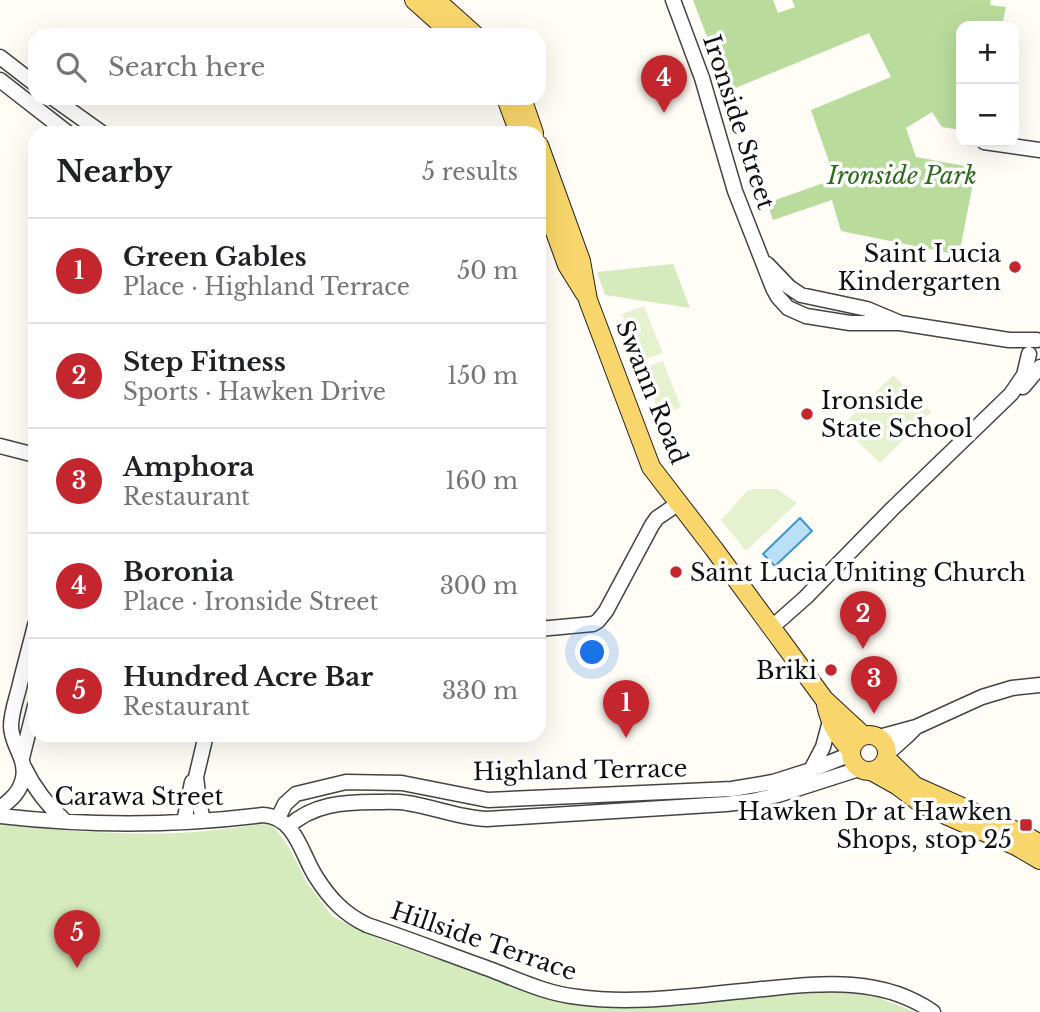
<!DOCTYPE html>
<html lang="en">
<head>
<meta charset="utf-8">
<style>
	:root { --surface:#fff; --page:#f6f6f6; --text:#202124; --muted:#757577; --line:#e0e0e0; --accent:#c4262e }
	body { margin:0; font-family:"Libre Baskerville",serif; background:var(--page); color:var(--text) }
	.controls { position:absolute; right:21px; top:21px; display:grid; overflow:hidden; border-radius:14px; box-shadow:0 7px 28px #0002 }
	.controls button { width:63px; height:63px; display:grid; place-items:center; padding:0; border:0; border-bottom:2px solid var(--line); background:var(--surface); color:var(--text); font:35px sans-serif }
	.you { position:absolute; left:593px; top:653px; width:24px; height:24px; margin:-18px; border:5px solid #fff; border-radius:50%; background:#1a73e8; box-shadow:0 0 0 10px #1a73e833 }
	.badge { display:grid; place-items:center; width:46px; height:46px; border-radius:50%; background:var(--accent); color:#fff; font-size:23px; font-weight:700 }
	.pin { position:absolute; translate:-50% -58px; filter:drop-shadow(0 2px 4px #0008) }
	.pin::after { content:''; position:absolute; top:37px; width:24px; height:21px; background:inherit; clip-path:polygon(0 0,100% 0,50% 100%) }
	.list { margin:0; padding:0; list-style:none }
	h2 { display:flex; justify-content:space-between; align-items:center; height:91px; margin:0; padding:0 28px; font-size:30px }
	h2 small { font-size:23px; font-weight:400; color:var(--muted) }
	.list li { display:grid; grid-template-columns:46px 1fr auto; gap:21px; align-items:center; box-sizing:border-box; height:105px; padding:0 28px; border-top:2px solid var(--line) }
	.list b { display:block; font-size:26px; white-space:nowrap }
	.list p { margin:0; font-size:23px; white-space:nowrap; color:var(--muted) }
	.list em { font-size:23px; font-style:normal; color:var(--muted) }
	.icon { flex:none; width:38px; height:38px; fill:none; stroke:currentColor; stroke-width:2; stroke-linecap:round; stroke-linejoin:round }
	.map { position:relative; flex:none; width:1040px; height:1012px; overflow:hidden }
	.search { position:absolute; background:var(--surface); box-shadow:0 7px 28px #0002; left:28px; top:28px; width:518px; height:77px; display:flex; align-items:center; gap:18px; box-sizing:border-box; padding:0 24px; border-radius:21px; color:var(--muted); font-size:26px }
	.panel { position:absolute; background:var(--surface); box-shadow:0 7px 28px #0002; left:28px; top:126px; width:518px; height:616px; border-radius:21px }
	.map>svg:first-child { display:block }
</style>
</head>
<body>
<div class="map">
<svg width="1040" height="1012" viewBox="0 0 1040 1012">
	<rect width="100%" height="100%" fill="#fffdf5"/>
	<!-- green -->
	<path fill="#d5ebbd" d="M 673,264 L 690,308 L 605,295 L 597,272 Z
		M 0,824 C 59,831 120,835 179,833 C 208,832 237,827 266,824 L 275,828 L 289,847 L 307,883 L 333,917 L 380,939 L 561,1002 L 603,1008 L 650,1006 L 710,999 L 821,991 L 852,992 L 879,998 L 916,1012 L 0,1012 Z"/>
	<!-- forest -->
	<path fill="#b9dc9c" d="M 693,0 L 773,0 L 778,13 L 795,7 L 792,0 L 991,0 L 990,5 L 1006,7 L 1002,26 L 961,26 L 961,130 L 942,127 L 932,112 L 906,128 L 916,157 L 976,168 L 959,255 L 841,231 L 832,200 L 773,220 L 767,203 L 835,179 L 811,110 L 891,77 L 869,33 L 728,91 Z"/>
	<!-- pitch -->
	<path fill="#e6f2cf" d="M 644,306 L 663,353 L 640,361 L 622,314 Z
		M 663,361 L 681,407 L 660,415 L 642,369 Z
		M 893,375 L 931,412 L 880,463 L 842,426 Z
		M 752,489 L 777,489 L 797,503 L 746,551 L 721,520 L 747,491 Z"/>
	<!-- water -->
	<path fill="#b9e0f7" stroke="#3f96cf" stroke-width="2" d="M 800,518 L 812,531 L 775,566 L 763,554 Z"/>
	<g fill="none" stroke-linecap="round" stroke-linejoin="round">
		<defs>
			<path id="minor" d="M 673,0 L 702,78 L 735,191 L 773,288 L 778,297 L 788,308 L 806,316 L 850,323 L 900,323 L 1009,340 L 1037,340
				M 0,57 L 35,84
				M 0,80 L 68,133
				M 53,98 L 102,133
				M 984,142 L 1040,150
				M 767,264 L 789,287 L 801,295 L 867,309 L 898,322
				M 1023,387 L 1040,367
				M 0,446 L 35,455
				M 771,628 L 806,597 L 892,509 L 1011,394 L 1024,375 L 1029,354
				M 539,629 L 593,624 L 598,621 L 606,611 L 652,525 L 657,518 L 679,503
				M 879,737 L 916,727 L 982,697 L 1012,688 L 1040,685
				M 888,753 L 907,736 L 916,727
				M 22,758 L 35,706
				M 24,767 C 34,788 47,805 65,821
				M 811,770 L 823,747 L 830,721
				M 0,808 C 11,800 20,792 23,778 C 27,758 11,745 11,726 C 11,714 16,700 19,688 C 24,667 30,646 35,625
				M 0,816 C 87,826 176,826 263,815 C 296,817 301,854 316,877 C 330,899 344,914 367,925 C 409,939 450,955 492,970 C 520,981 548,994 578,997 C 636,1005 695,995 753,990 C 814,984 879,974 933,1012
				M 278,818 L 285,804 L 296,794 L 346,782 L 402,783 L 488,800 L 732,789 L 773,782 L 811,770 L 851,754
				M 203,821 L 199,801 L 196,777 L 206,735
				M 184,822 L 192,782
				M 288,827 C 312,804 344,802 375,802 C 385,802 396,801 407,803 C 434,807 459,818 487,819 L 726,804 L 752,801 L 778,795 L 859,769"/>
			<path id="major" d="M 414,0 L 453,35
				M 436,0 L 475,35
				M 506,98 L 519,133
				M 522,98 L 534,133
				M 539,145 L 581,261 L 588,300 L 651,467 L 714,549 L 824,699 L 864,736
				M 539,188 L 567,265 L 585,294
				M 826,705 C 830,723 838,738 851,750
				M851 753a18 18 0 1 1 36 0a18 18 0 1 1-36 0Z
				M 887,759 L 915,786 L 1025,835 L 1040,844
				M 873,772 L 898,786 L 923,805 L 1016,846 L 1040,860"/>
		</defs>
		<!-- minor casing -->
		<use href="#minor" stroke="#444" stroke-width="17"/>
		<!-- major casing -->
		<use href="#major" stroke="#222" stroke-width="20"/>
		<!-- minor -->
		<use href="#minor" stroke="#fff" stroke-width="14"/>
		<!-- major -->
		<use href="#major" stroke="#f9d66b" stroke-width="18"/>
	</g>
	<!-- markers -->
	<g fill="#c4262e" stroke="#fff" stroke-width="2.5">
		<circle cx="1015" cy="267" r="7"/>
		<circle cx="807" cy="414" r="7"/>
		<circle cx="676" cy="572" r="7"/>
		<circle cx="831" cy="670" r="7"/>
		<rect x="1019" y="818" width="14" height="14" rx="3.5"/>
	</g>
	<g text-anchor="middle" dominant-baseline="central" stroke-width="7" stroke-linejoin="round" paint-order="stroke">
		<!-- street labels -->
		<g font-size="24" fill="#111" stroke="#fff">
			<text transform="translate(739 122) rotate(72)">Ironside Street</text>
			<text transform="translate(652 392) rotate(68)">Swann Road</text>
			<text transform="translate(580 770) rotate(-1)">Highland Terrace</text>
			<text x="139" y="796">Carawa Street</text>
			<text transform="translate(484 941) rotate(19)">Hillside Terrace</text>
		</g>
		<!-- park labels -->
		<g font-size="24" font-style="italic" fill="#2f6b1f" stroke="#fff">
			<text x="902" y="175">Ironside Park</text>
		</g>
		<!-- poi labels -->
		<g font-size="24" fill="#111" stroke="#fff" text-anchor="end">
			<text x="1001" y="253">Saint Lucia<tspan x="1001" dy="28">Kindergarten</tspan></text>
			<text x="821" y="400" text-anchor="start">Ironside<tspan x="821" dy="28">State School</tspan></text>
			<text x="690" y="572" text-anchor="start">Saint Lucia Uniting Church</text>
			<text x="817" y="670">Briki</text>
			<text x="1012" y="811">Hawken Dr at Hawken<tspan x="1012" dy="28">Shops, stop 25</tspan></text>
		</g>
	</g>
</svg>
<div class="controls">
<button>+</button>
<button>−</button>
</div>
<div class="you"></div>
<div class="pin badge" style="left:626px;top:738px">1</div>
<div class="pin badge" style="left:863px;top:649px">2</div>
<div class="pin badge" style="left:874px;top:714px">3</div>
<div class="pin badge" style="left:664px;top:113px">4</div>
<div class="pin badge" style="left:77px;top:968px">5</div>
<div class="search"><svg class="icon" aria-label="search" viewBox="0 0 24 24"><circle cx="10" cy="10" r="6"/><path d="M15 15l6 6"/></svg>Search here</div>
<section class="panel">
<h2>Nearby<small>5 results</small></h2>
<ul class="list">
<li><span class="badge">1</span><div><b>Green Gables</b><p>Place · Highland Terrace</p></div><em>50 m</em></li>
<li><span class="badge">2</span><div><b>Step Fitness</b><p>Sports · Hawken Drive</p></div><em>150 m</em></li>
<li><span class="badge">3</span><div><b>Amphora</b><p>Restaurant</p></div><em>160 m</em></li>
<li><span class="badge">4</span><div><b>Boronia</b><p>Place · Ironside Street</p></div><em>300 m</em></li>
<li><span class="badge">5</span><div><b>Hundred Acre Bar</b><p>Restaurant</p></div><em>330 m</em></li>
</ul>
</section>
</div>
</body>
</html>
